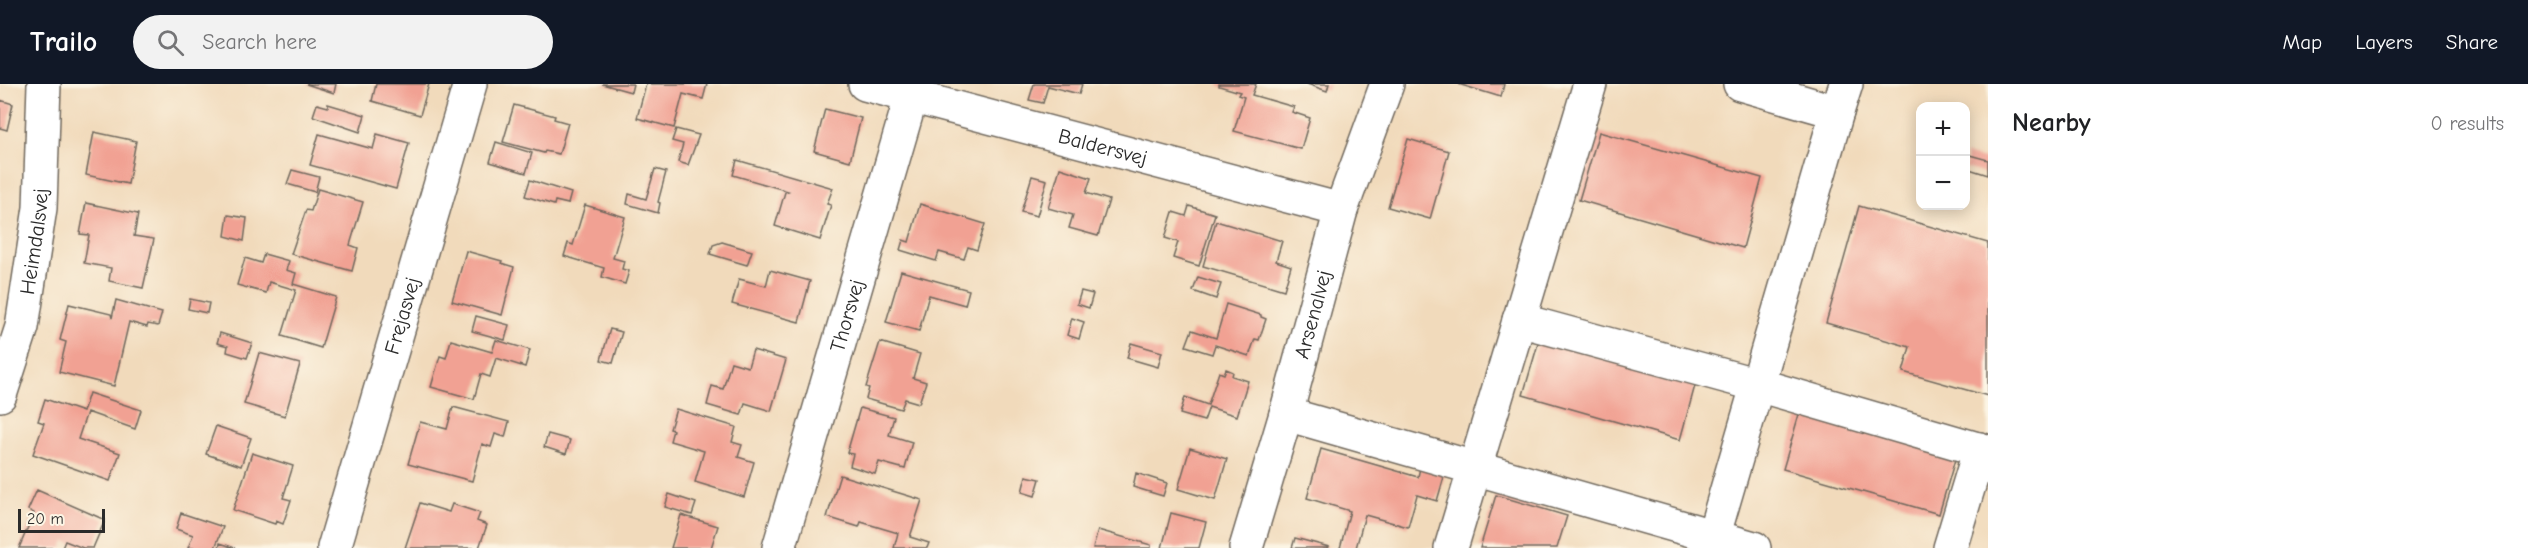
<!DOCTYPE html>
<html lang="en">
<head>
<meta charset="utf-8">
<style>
	:root { --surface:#fff; --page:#f2f2f2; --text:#202124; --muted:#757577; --line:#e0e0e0; --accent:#111827 }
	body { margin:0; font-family:"Comic Neue",sans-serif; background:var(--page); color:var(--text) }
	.controls { position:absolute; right:18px; top:18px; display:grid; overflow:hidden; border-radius:12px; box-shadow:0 3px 15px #0003 }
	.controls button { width:54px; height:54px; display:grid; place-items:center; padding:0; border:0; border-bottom:2px solid var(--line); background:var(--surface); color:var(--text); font:30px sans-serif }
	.scale { position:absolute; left:18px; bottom:15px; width:87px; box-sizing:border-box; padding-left:6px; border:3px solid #2b2b2b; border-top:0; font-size:16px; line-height:21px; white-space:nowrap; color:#2b2b2b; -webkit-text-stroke:4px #fcf5e5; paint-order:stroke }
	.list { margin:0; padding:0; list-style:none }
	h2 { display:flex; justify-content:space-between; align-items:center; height:78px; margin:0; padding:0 24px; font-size:26px }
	h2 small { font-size:20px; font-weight:400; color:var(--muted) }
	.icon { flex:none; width:33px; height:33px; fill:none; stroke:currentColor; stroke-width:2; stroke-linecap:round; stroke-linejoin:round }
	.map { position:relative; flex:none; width:1988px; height:464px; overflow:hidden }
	header { display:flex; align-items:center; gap:36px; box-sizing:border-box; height:84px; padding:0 30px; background:var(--accent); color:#fff }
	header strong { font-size:28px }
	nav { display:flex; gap:33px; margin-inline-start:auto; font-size:21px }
	.search { width:420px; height:54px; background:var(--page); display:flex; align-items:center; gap:15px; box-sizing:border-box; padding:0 21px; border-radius:33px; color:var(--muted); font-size:22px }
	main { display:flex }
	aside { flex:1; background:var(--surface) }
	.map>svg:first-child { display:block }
</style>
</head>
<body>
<header>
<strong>Trailo</strong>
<div class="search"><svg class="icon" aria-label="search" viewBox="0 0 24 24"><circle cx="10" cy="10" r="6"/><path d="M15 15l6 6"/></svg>Search here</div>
<nav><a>Map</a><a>Layers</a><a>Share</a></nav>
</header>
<main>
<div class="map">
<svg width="1988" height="464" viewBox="0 0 1988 464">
	<rect width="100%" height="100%" fill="#fcf5e5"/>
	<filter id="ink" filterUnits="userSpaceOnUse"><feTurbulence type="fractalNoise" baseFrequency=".0167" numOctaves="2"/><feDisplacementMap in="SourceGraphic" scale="12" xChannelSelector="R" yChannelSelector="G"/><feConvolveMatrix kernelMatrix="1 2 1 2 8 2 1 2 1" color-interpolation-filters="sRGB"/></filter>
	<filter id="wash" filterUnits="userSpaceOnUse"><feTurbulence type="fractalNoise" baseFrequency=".008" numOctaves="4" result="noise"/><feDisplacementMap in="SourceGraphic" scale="24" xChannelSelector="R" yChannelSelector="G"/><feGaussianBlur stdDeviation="1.35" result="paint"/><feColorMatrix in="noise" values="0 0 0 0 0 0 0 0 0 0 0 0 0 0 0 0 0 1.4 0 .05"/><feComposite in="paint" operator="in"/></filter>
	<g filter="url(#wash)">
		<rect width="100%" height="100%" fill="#f1dabb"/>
		<g id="blocks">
			<!-- building -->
			<path fill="#f1a193" d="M 306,0 L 336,0 L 334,9 Z
				M 376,0 L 429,0 L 420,31 L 372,17 Z
				M 602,0 L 633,0 L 631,8 Z
				M 646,0 L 707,0 L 703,15 L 683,10 L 674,44 L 637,34 Z
				M 1034,0 L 1082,0 L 1079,10 L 1048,2 L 1043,19 L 1029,16 Z
				M 1219,0 L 1256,0 L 1252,11 L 1294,23 L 1292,28 L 1310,34 L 1301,65 L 1234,47 L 1244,13 L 1238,11 L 1240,8 L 1219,2 Z
				M 1307,0 L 1329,0 L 1327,7 Z
				M 1458,0 L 1504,0 L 1501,13 Z
				M 0,16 L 13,20 L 7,46 L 0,44 Z
				M 317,20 L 328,23 L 328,20 L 365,31 L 360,48 L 313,32 Z
				M 514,21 L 555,32 L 554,35 L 568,39 L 559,70 L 545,67 L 544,69 L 503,58 Z
				M 825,25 L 861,34 L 850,77 L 814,67 Z
				M 676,45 L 699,51 L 688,81 L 678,78 L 683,60 L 672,57 Z
				M 94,48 L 136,57 L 128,100 L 86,91 Z
				M 1599,48 L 1762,94 L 1743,164 L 1579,116 Z
				M 319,50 L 373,65 L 377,50 L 409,59 L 396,105 L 310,81 Z
				M 1408,55 L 1449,67 L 1430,135 L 1388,123 Z
				M 496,58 L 532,69 L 526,89 L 490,78 Z
				M 1966,70 L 1988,76 L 1988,91 L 1966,84 Z
				M 737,76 L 833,104 L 827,120 L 831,121 L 820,156 L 775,142 L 785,108 L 788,107 L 733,91 Z
				M 1060,84 L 1091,94 L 1086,109 L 1109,116 L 1098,152 L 1069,144 L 1073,131 L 1048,124 Z
				M 655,85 L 666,88 L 658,118 L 660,119 L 658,129 L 627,120 L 629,110 L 646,115 Z
				M 292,86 L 319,93 L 315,108 L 287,100 Z
				M 1032,92 L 1047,96 L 1037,132 L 1021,128 Z
				M 530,96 L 571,109 L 568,120 L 555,117 L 554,121 L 525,112 Z
				M 318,105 L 363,118 L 350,161 L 358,164 L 352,187 L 291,170 L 306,126 L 311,127 Z
				M 86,119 L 138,130 L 134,152 L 154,155 L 143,204 L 109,197 L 111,184 L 84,179 L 89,151 L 80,150 Z
				M 920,120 L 985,140 L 977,166 L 968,163 L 964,175 L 939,168 L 936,177 L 900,166 L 903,156 L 909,158 Z
				M 585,121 L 625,133 L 613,174 L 624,177 L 622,185 L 629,187 L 625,200 L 602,193 L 604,184 L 564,172 L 568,159 L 573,161 Z
				M 1189,122 L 1215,130 L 1199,182 L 1173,174 L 1178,158 L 1165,154 L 1173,128 L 1186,132 Z
				M 1859,122 L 1988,159 L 1988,312 L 1903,288 L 1910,263 L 1826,239 Z
				M 228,131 L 247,134 L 244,157 L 225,152 Z
				M 1216,137 L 1282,157 L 1276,177 L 1291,182 L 1284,206 L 1203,182 Z
				M 722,158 L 752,167 L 747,181 L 710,170 L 713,161 Z
				M 466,167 L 502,177 L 501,179 L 514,183 L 502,231 L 452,217 Z
				M 264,170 L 289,177 L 286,186 L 296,189 L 293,200 L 336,213 L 321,264 L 282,252 L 296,206 L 269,198 L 266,209 L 237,201 L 245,174 L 261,179 Z
				M 770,186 L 810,197 L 799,238 L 732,220 L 739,195 L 766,202 Z
				M 901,187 L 969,206 L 965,221 L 929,211 L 919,247 L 886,238 Z
				M 1198,193 L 1221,200 L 1216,215 L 1193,207 Z
				M 1081,207 L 1093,210 L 1089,224 L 1077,220 Z
				M 190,215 L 209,219 L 207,229 L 188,225 Z
				M 116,216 L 162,229 L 158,242 L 148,240 L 147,243 L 129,238 L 114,302 L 59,288 L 66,258 L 60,256 L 69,220 L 111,230 L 112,234 Z
				M 1226,220 L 1261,231 L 1261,233 L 1266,235 L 1259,256 L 1255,255 L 1249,272 L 1215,261 L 1212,270 L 1186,262 L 1192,246 L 1216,254 Z
				M 476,232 L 509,241 L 505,256 L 472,247 Z
				M 1072,234 L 1084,238 L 1079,255 L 1067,251 Z
				M 610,245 L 622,248 L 613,279 L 601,276 Z
				M 220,249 L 252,259 L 247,274 L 227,268 L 228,262 L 217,259 Z
				M 1540,253 L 1696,298 L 1680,356 L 1523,311 Z
				M 451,256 L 492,268 L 496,256 L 530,266 L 525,283 L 496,274 L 490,293 L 481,290 L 474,315 L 431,303 L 440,272 L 446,274 Z
				M 880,258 L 920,270 L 913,294 L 926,298 L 919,319 L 905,315 L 901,325 L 866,315 L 869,304 L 866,303 Z
				M 1131,259 L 1162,268 L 1158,283 L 1127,274 Z
				M 753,266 L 786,276 L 771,327 L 745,319 L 741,331 L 707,321 L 712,302 L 723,305 L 731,278 L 748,283 Z
				M 259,269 L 300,280 L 285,332 L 244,320 Z
				M 1226,285 L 1233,288 L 1232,292 L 1248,297 L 1237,332 L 1209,323 L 1204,337 L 1180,330 L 1185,313 L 1208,321 L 1219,288 L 1224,290 Z
				M 89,309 L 141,326 L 135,345 L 87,328 L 78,355 L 120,369 L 110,397 L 33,370 L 44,339 L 38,337 L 45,315 L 83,328 Z
				M 453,323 L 509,338 L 505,353 L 495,350 L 491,363 L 482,360 L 472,397 L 408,380 L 420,338 L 447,345 Z
				M 860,324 L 894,333 L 889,351 L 912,358 L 905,385 L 879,378 L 875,390 L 850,382 L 853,370 L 847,369 Z
				M 676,325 L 736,343 L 732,358 L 742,361 L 738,373 L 754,378 L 744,413 L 695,398 L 704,367 L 670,357 L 673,346 L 670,345 Z
				M 1800,327 L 1956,372 L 1939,430 L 1783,385 Z
				M 216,342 L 251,354 L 241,382 L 206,370 Z
				M 548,350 L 570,356 L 566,370 L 544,363 Z
				M 1190,364 L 1227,375 L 1215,416 L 1178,405 Z
				M 1321,365 L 1418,393 L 1421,379 L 1446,386 L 1437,417 L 1417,411 L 1408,443 L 1365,431 L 1356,464 L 1340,464 L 1350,427 L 1307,414 Z
				M 252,369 L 293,382 L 283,414 L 291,416 L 283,440 L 276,437 L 275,440 L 233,426 Z
				M 1136,389 L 1167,399 L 1163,412 L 1133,403 Z
				M 840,391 L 922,416 L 910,453 L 929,459 L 927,464 L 894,464 L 898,449 L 861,438 L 859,443 L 827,433 Z
				M 1026,392 L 1040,395 L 1035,412 L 1022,408 Z
				M 37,406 L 105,436 L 93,464 L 83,464 L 65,457 L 62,464 L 19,464 L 34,429 L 28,426 Z
				M 669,410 L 696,419 L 692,431 L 665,423 Z
				M 1496,411 L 1567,432 L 1557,464 L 1480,464 Z
				M 420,419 L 449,428 L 452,420 L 480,429 L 477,437 L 487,441 L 479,464 L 405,464 Z
				M 181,429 L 223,443 L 215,464 L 188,464 L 193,451 L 176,445 Z
				M 1171,429 L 1206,438 L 1199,464 L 1162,464 Z
				M 681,431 L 718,442 L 711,464 L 671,464 Z
				M 1098,446 L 1151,461 L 1151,464 L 1093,464 Z
				M 1295,454 L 1329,463 L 1328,464 L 1292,464 Z
				M 220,459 L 235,464 L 219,464 Z"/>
		</g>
	</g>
	<g filter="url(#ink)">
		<use href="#blocks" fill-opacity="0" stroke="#70685d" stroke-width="1.5"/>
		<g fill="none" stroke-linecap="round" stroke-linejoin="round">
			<defs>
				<g id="minor">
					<path id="s1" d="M 865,0 L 1341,126"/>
					<path d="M 1837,28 L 1846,0"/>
					<path d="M 1519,236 L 1758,301 L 1988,368"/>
					<path id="s2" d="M 0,311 L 22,243 L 40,124 L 44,0"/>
					<path d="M 1286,330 L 1754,464"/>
					<path id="s3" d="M 334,464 L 470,0"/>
					<path id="s4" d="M 779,464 L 915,0"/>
					<path id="s5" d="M 1246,464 L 1286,330 L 1341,126 L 1387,0"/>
					<path d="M 1451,464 L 1590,0"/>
					<path d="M 1710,464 L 1837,28 L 1740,0"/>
					<path d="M 1950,464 L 1980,365"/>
				</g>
			</defs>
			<!-- minor casing -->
			<use href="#minor" stroke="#70685d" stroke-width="36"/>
			<!-- minor -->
			<use href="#minor" stroke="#fff" stroke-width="33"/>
		</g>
	</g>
	<g text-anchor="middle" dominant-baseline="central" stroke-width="4.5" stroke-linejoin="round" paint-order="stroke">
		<!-- street labels -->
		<g font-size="21" fill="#2b2b2b" stroke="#fcf5e5">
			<text stroke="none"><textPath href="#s1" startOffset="246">Baldersvej</textPath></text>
			<text stroke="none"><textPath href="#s2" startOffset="158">Heimdalsvej</textPath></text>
			<text stroke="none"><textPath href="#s5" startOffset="243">Arsenalvej</textPath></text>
			<text stroke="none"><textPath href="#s3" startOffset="242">Frejasvej</textPath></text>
			<text stroke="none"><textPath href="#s4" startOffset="242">Thorsvej</textPath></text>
		</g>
	</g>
</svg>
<div class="controls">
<button>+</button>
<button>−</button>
</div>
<div class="scale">20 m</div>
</div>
<aside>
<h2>Nearby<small>0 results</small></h2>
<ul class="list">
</ul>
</aside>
</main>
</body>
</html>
